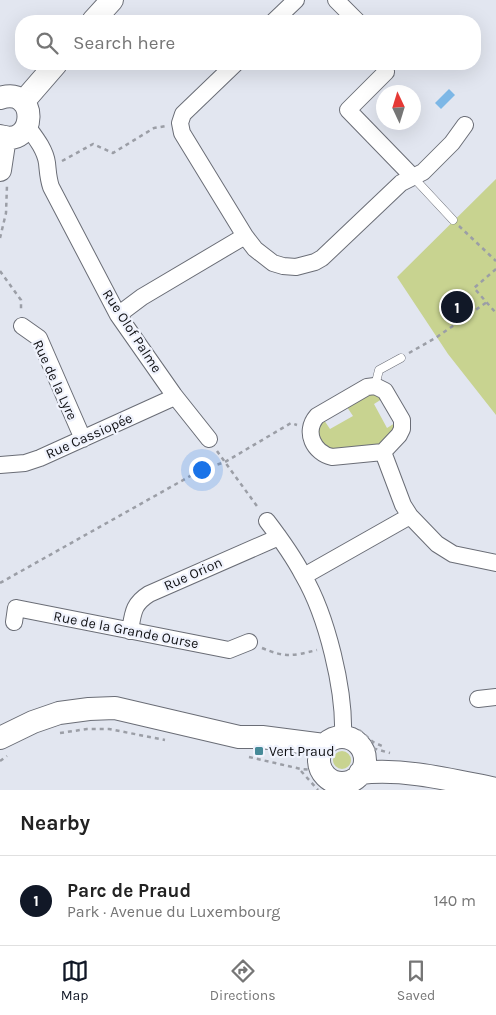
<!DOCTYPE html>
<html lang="en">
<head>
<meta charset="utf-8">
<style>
	:root { --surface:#fff; --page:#f2f2f2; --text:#222; --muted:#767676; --line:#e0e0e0; --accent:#111827 }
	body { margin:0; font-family:Karla,sans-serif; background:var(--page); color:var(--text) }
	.compass { position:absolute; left:376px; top:85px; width:45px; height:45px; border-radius:50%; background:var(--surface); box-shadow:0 5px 20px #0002; rotate:356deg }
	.you { position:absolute; left:201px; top:469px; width:18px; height:18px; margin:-12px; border:4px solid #fff; border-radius:50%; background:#1a73e8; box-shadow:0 0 0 8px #1a73e833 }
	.badge { display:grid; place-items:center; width:32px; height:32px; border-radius:50%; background:var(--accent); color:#fff; font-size:16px; font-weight:700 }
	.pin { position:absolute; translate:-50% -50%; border:2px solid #fff; box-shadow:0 1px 5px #0006 }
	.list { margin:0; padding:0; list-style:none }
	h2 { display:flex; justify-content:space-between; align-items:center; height:65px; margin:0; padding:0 20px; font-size:21px }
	h2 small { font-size:16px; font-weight:400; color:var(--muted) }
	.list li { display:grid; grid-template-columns:32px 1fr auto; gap:15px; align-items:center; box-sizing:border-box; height:90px; padding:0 20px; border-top:1px solid var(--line) }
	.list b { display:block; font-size:19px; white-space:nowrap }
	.list p { margin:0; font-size:16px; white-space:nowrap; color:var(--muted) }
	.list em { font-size:16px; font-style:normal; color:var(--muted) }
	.icon { flex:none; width:28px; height:28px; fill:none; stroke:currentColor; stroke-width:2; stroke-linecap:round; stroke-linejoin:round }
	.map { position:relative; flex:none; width:496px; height:790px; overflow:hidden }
	.search { position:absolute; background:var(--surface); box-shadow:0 5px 20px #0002; left:15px; right:15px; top:15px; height:55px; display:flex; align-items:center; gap:12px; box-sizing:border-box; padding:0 18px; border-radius:20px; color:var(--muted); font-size:19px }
	.sheet { height:155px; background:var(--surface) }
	nav { display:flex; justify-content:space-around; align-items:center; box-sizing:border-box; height:70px; border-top:1px solid var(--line); background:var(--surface); font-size:14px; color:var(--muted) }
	nav a { display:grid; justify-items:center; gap:2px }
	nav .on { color:var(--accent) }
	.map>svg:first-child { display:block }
</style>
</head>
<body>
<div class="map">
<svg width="496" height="790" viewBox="0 0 496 790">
	<rect width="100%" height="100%" fill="#e2e6f0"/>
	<!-- green -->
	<path fill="#c8d390" d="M 496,179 L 496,415 L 448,354 L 397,277 Z
		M 374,394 L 382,399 L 374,404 L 387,428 L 395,423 L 396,426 L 385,441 L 374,446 L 327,451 L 315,429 L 316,425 L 324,420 L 330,429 L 353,416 L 347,407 L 367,395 Z
		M333 760a9 9 0 1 1 18 0a9 9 0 1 1-18 0Z"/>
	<!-- water -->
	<path fill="#7db7e6" d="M 449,89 L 455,95 L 441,109 L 435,103 Z"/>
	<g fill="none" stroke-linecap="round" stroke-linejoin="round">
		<defs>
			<path id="lane" d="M 413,177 L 453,220
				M 375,386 L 379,370 L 401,358"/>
			<path id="street" d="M 336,0 L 357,21
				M 274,21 L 296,0
				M 235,64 L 183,114 L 180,123 L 182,133 L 245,236
				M 385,64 L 386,72 L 348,110 L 413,177
				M 27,126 C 35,137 45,149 47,163 C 48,172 48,178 51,187 L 118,315 L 174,395 L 209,439
				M 118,315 L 142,297 L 245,236 L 255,249 L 273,263 L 283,266 L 296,267 L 315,262 L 322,258 L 401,183 L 423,172 L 452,143 L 465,125
				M 22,326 L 39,338 L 83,439
				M 375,386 L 385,391 L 402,420 L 402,429 L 399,435 L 383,452 L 332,457 C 314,453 303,432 317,416 L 367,387 Z
				M 383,452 L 403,505 L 410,516 L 437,544 L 453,554 L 496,563
				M 0,465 L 25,463 L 40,458 L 168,400 L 174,395
				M 267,521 C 280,538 293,556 303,575 C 327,616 345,690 343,737
				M 304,576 L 410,516
				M 14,622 L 16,608 L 229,650 L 249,642
				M 130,631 C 133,613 133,604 149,594 L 279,537
				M 478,699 L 496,697
				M 338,783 L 342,790"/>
			<path id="secondary" d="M 93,21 L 112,0
				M 0,98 C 39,85 37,149 0,136
				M 23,102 L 56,64
				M 0,170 L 5,137
				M319 760a23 23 0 1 1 46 0a23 23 0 1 1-46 0Z
				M 0,738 L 33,722 L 59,713 L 89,709 L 115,708 L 239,737 L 262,737 L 324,745
				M 360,773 C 406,768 451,780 496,789"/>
		</defs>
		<!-- lane casing -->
		<use href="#lane" stroke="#6a6d76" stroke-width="9"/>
		<!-- street casing -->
		<use href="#street" stroke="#6a6d76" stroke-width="18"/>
		<!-- secondary casing -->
		<use href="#secondary" stroke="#6a6d76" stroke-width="24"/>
		<!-- path -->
		<path stroke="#9b9ea6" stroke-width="2.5" stroke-dasharray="4 4" stroke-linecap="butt" d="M 62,161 L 93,144 L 113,153 L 154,128 L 166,126
			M 459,226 L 496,261
			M 0,238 L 6,213 L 7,185
			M 496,269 L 474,288 L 496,313
			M 0,271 L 21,300 L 21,311
			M 409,353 L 437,337 L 487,302
			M 217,451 L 259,509
			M 0,583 L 201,470 L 225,462 L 291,423 L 297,425
			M 262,648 C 286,658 292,656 317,650
			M 359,730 L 373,742 L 382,746
			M 60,733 L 87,729 L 109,729 L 165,740
			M 358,744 L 390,753
			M 249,757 L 301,769 L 316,770 L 324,774
			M 0,761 L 7,756
			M 301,771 L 318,790"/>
		<!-- lane -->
		<use href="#lane" stroke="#fff" stroke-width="8"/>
		<!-- street -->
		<use href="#street" stroke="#fff" stroke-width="16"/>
		<!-- secondary -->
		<use href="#secondary" stroke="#fff" stroke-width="22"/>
	</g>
	<!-- markers -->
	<rect fill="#468a98" stroke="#f0f3fd" stroke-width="2" x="254" y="746" width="10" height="10" rx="2.5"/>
	<g text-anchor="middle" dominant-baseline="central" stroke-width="4.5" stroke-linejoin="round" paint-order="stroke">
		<!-- street labels -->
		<g font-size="14" fill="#101114" stroke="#f0f3fd">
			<text transform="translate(132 331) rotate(57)">Rue Olof Palme</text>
			<text transform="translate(55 380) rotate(65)">Rue de la Lyre</text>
			<text transform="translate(89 436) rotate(-24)">Rue Cassiopée</text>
			<text transform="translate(193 574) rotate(-24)">Rue Orion</text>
			<text transform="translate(126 630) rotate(11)">Rue de la Grande Ourse</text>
		</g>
		<!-- poi labels -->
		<g font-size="14" fill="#101114" stroke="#f0f3fd" text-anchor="start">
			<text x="269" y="751">Vert Praud</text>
		</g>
	</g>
</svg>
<svg class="compass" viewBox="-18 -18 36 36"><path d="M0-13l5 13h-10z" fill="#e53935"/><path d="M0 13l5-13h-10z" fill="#767676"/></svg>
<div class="you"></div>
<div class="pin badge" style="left:457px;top:307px">1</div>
<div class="search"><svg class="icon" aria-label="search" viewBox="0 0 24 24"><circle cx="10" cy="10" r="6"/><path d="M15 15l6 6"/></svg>Search here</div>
</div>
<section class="sheet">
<h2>Nearby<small></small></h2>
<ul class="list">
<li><span class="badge">1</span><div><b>Parc de Praud</b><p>Park · Avenue du Luxembourg</p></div><em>140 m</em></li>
</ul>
</section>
<nav>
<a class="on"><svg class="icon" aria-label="map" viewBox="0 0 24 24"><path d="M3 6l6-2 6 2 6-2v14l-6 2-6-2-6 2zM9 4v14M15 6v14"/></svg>Map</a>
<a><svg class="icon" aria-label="directions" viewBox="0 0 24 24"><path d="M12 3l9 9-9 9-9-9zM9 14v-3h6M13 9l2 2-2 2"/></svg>Directions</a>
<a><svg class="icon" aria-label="saved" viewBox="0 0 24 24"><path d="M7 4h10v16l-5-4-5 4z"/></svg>Saved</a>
</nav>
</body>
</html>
